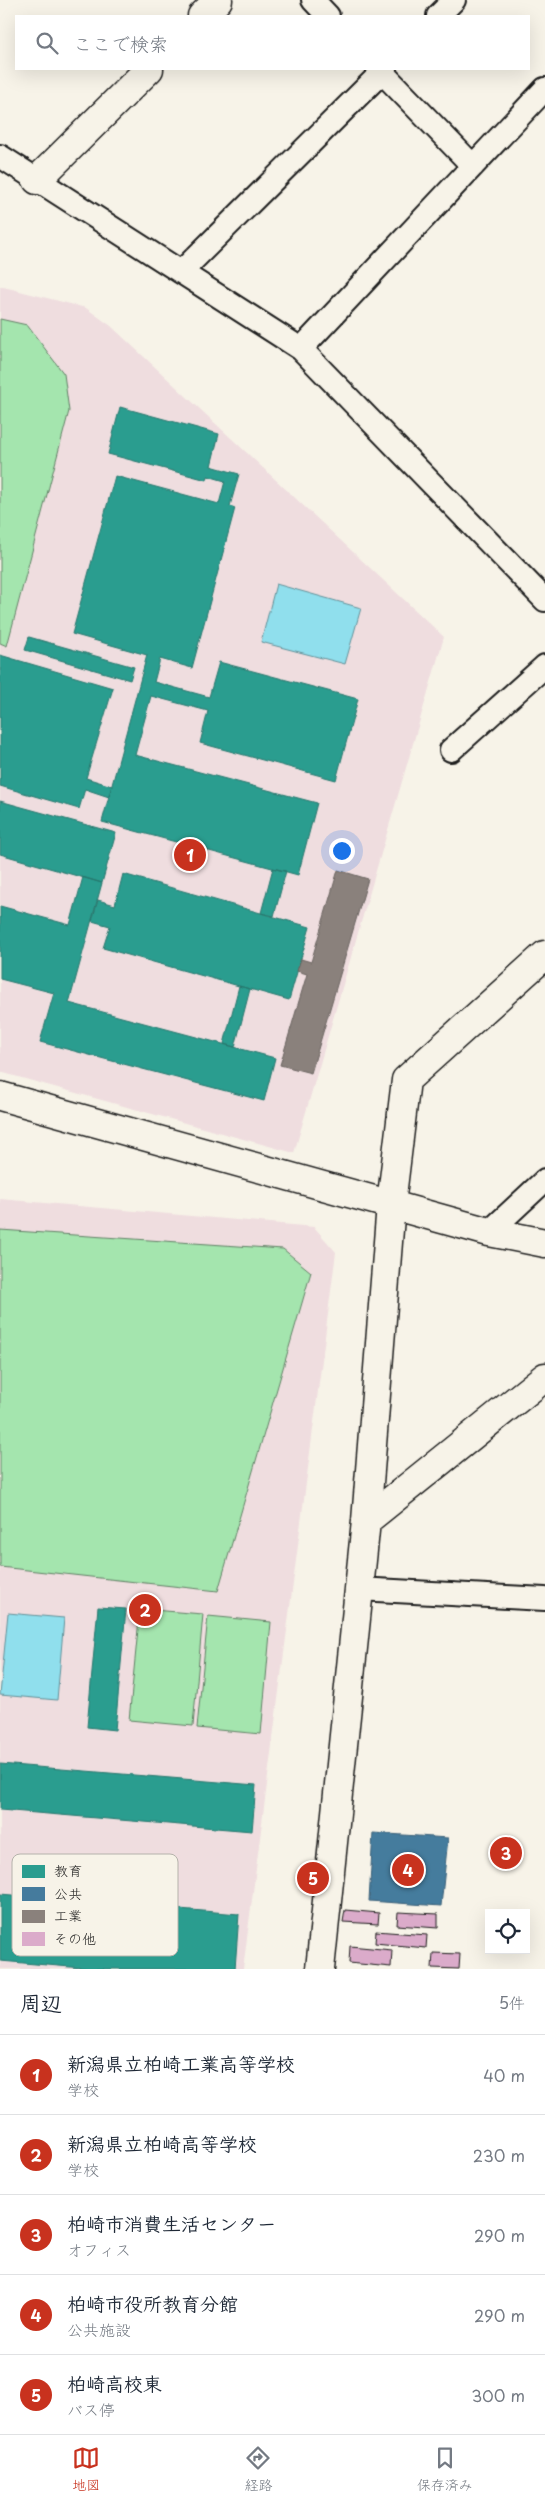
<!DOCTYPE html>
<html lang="ja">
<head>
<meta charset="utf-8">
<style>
	:root { --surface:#fff; --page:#f6f6f7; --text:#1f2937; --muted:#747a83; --line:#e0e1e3; --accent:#c8321e }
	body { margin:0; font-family:"Playpen Sans","Klee One",sans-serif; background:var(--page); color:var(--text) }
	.controls { position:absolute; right:15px; bottom:15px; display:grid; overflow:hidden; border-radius:0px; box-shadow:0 5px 20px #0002 }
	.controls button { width:45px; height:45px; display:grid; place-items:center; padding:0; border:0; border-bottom:1px solid var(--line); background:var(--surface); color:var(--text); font:25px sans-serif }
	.you { position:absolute; left:341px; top:850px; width:18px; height:18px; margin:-12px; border:4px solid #fff; border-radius:50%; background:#1a73e8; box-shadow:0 0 0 8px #1a73e833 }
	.badge { display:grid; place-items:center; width:32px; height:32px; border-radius:50%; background:var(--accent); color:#fff; font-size:16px; font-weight:700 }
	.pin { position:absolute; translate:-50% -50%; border:2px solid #fff; box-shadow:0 1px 5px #0006 }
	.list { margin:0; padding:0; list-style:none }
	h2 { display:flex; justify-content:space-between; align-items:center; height:65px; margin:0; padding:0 20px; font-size:21px }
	h2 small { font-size:16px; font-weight:400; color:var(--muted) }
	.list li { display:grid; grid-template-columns:32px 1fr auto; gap:15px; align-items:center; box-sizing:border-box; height:80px; padding:0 20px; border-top:1px solid var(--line) }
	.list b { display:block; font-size:19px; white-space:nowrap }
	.list p { margin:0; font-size:16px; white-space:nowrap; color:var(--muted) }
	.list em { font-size:16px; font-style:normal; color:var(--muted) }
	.icon { flex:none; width:28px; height:28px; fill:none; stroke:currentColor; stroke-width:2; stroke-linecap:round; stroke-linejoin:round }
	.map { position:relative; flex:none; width:545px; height:1969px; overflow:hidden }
	.search { position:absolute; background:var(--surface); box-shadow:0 5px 20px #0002; left:15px; right:15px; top:15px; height:55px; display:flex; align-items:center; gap:12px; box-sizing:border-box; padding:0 18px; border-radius:0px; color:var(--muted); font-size:19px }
	.sheet { height:465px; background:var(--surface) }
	nav { display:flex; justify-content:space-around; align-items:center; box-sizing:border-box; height:70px; border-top:1px solid var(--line); background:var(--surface); font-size:14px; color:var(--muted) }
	nav a { display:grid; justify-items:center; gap:2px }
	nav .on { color:var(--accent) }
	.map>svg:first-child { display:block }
</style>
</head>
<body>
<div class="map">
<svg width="545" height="1969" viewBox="0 0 545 1969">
	<rect width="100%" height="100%" fill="#f7f3e8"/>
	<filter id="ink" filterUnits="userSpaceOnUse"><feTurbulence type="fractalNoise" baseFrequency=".02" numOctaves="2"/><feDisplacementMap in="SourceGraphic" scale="10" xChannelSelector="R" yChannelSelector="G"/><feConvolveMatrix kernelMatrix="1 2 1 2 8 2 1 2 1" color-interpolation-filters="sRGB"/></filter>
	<g filter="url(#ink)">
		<!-- built -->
		<path fill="#efdddf" d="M 0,286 L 86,308 L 111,326 L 444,637 L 294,1153 L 0,1072 Z
			M 0,1199 L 314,1227 L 336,1252 L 243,1969 L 0,1969 Z"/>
		<!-- green -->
		<path fill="#a4e5ae" stroke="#608065" d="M 0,319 L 27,325 L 64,374 L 69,411 L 7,646 L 0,643 Z
			M 0,1230 L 283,1249 L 311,1272 L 218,1591 L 0,1567 Z
			M 140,1609 L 203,1614 L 193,1726 L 129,1720 Z
			M 208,1616 L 271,1622 L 261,1734 L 197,1728 Z"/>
		<!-- water -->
		<path fill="#90dfed" stroke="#629199" d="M 276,584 L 361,608 L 345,664 L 261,642 Z
			M 8,1613 L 64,1618 L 57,1700 L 0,1695 Z"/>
		<!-- schools -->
		<path fill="#2a9d8f" stroke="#26766c" d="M 120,407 L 219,434 L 211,466 L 239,474 L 230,506 L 235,508 L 192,668 L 160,659 L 154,682 L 209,697 L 219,662 L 358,699 L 336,780 L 200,743 L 208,711 L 151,696 L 135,755 L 317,803 L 298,875 L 102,822 L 147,655 L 72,634 L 115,476 L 219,504 L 225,481 L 208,476 L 207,480 L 108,454 Z
			M 29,637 L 134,667 L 130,680 L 25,650 Z
			M 0,655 L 113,688 L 86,778 L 112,786 L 109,797 L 85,789 L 79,809 L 0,786 Z
			M 0,801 L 116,833 L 102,883 L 0,854 Z
			M 273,868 L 286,871 L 274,916 L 261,913 Z
			M 123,874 L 310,927 L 289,1000 L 103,948 L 110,926 L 92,921 L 98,900 L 115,905 Z
			M 83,877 L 102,883 L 69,1003 L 275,1058 L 264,1101 L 40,1042 L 54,993 L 0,979 L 0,906 L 70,925 Z
			M 239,986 L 250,989 L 235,1047 L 224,1044 Z
			M 98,1607 L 126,1609 L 115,1730 L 87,1727 Z
			M 0,1764 L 256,1785 L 252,1831 L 0,1810 Z
			M 0,1894 L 239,1914 L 235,1969 L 94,1969 L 0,1961 Z"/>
		<!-- public -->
		<path fill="#457b9d" stroke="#395e76" d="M 373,1833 L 448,1838 L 441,1906 L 369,1901 Z"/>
		<!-- industry -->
		<path fill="#8a817c" stroke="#69635f" d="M 338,870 L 368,879 L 311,1073 L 280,1065 L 307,974 L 297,971 L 301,959 L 311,962 Z"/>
		<!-- building -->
		<path fill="#dbabca" stroke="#1c1c1c" d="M 345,1910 L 379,1913 L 378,1924 L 343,1922 Z
			M 398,1912 L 438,1914 L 438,1928 L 397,1925 Z
			M 376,1931 L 427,1935 L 426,1948 L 375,1943 Z
			M 350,1946 L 392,1950 L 391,1967 L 349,1963 Z
			M 433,1953 L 460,1954 L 459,1969 L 432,1968 Z"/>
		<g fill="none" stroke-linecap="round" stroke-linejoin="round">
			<defs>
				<path id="street" d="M 313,0 L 328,16
					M 438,16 L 454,0
					M 379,69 L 473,166
					M 0,156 L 301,349 L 545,600
					M 181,272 L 385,69
					M 301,349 L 545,89
					M 451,750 L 545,666
					M 489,1232 L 545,1180
					M 358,1589 L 545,1599"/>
				<path id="secondary" d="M 202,16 L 218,0
					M 37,180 L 149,69
					M 0,1096 L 489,1232 L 545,1243
					M 366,1521 L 545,1377
					M 320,1969 L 366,1521 L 391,1204 L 406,1080 L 545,955"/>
			</defs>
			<!-- street casing -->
			<use href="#street" stroke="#1c1c1c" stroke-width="26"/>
			<!-- secondary casing -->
			<use href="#secondary" stroke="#1c1c1c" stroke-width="31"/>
			<!-- street -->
			<use href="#street" stroke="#f7f3e8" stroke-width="22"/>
			<!-- secondary -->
			<use href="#secondary" stroke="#f7f3e8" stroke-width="28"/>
		</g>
	</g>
	<!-- legend -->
	<rect x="12" y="1854" width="166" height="102" rx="8" fill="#f7f3e8" stroke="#b5b2ab" stroke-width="1"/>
	<rect x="22" y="1865" width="23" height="13" fill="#2a9d8f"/>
	<rect x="22" y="1887" width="23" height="14" fill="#457b9d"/>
	<rect x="22" y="1910" width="23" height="13" fill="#8a817c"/>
	<rect x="22" y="1932" width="23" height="14" fill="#dbabca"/>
	<g font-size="14" fill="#1c1c1c">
		<text x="54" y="1876">教育</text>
		<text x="54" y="1899">公共</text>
		<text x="54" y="1921">工業</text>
		<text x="54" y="1944">その他</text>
	</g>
</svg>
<div class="controls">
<button><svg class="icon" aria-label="locate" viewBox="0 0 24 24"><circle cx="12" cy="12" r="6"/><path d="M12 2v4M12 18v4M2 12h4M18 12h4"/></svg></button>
</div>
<div class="you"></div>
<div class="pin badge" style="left:190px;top:855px">1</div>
<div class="pin badge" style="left:145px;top:1610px">2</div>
<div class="pin badge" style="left:506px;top:1853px">3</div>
<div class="pin badge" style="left:408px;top:1870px">4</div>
<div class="pin badge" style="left:313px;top:1878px">5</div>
<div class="search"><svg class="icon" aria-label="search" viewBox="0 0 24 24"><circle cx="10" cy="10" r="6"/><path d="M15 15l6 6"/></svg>ここで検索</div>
</div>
<section class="sheet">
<h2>周辺<small>5件</small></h2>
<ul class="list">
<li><span class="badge">1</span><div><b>新潟県立柏崎工業高等学校</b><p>学校</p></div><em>40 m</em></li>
<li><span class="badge">2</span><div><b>新潟県立柏崎高等学校</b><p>学校</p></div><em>230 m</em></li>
<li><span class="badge">3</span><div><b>柏崎市消費生活センター</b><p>オフィス</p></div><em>290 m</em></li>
<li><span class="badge">4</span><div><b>柏崎市役所教育分館</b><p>公共施設</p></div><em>290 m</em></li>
<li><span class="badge">5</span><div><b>柏崎高校東</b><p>バス停</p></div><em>300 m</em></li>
</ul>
</section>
<nav>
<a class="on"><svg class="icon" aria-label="map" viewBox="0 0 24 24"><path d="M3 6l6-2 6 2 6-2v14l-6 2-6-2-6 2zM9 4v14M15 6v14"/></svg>地図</a>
<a><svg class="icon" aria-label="directions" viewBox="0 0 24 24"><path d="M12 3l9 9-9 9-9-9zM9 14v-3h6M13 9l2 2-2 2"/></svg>経路</a>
<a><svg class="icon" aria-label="saved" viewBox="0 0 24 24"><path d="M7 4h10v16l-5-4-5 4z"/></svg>保存済み</a>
</nav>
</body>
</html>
